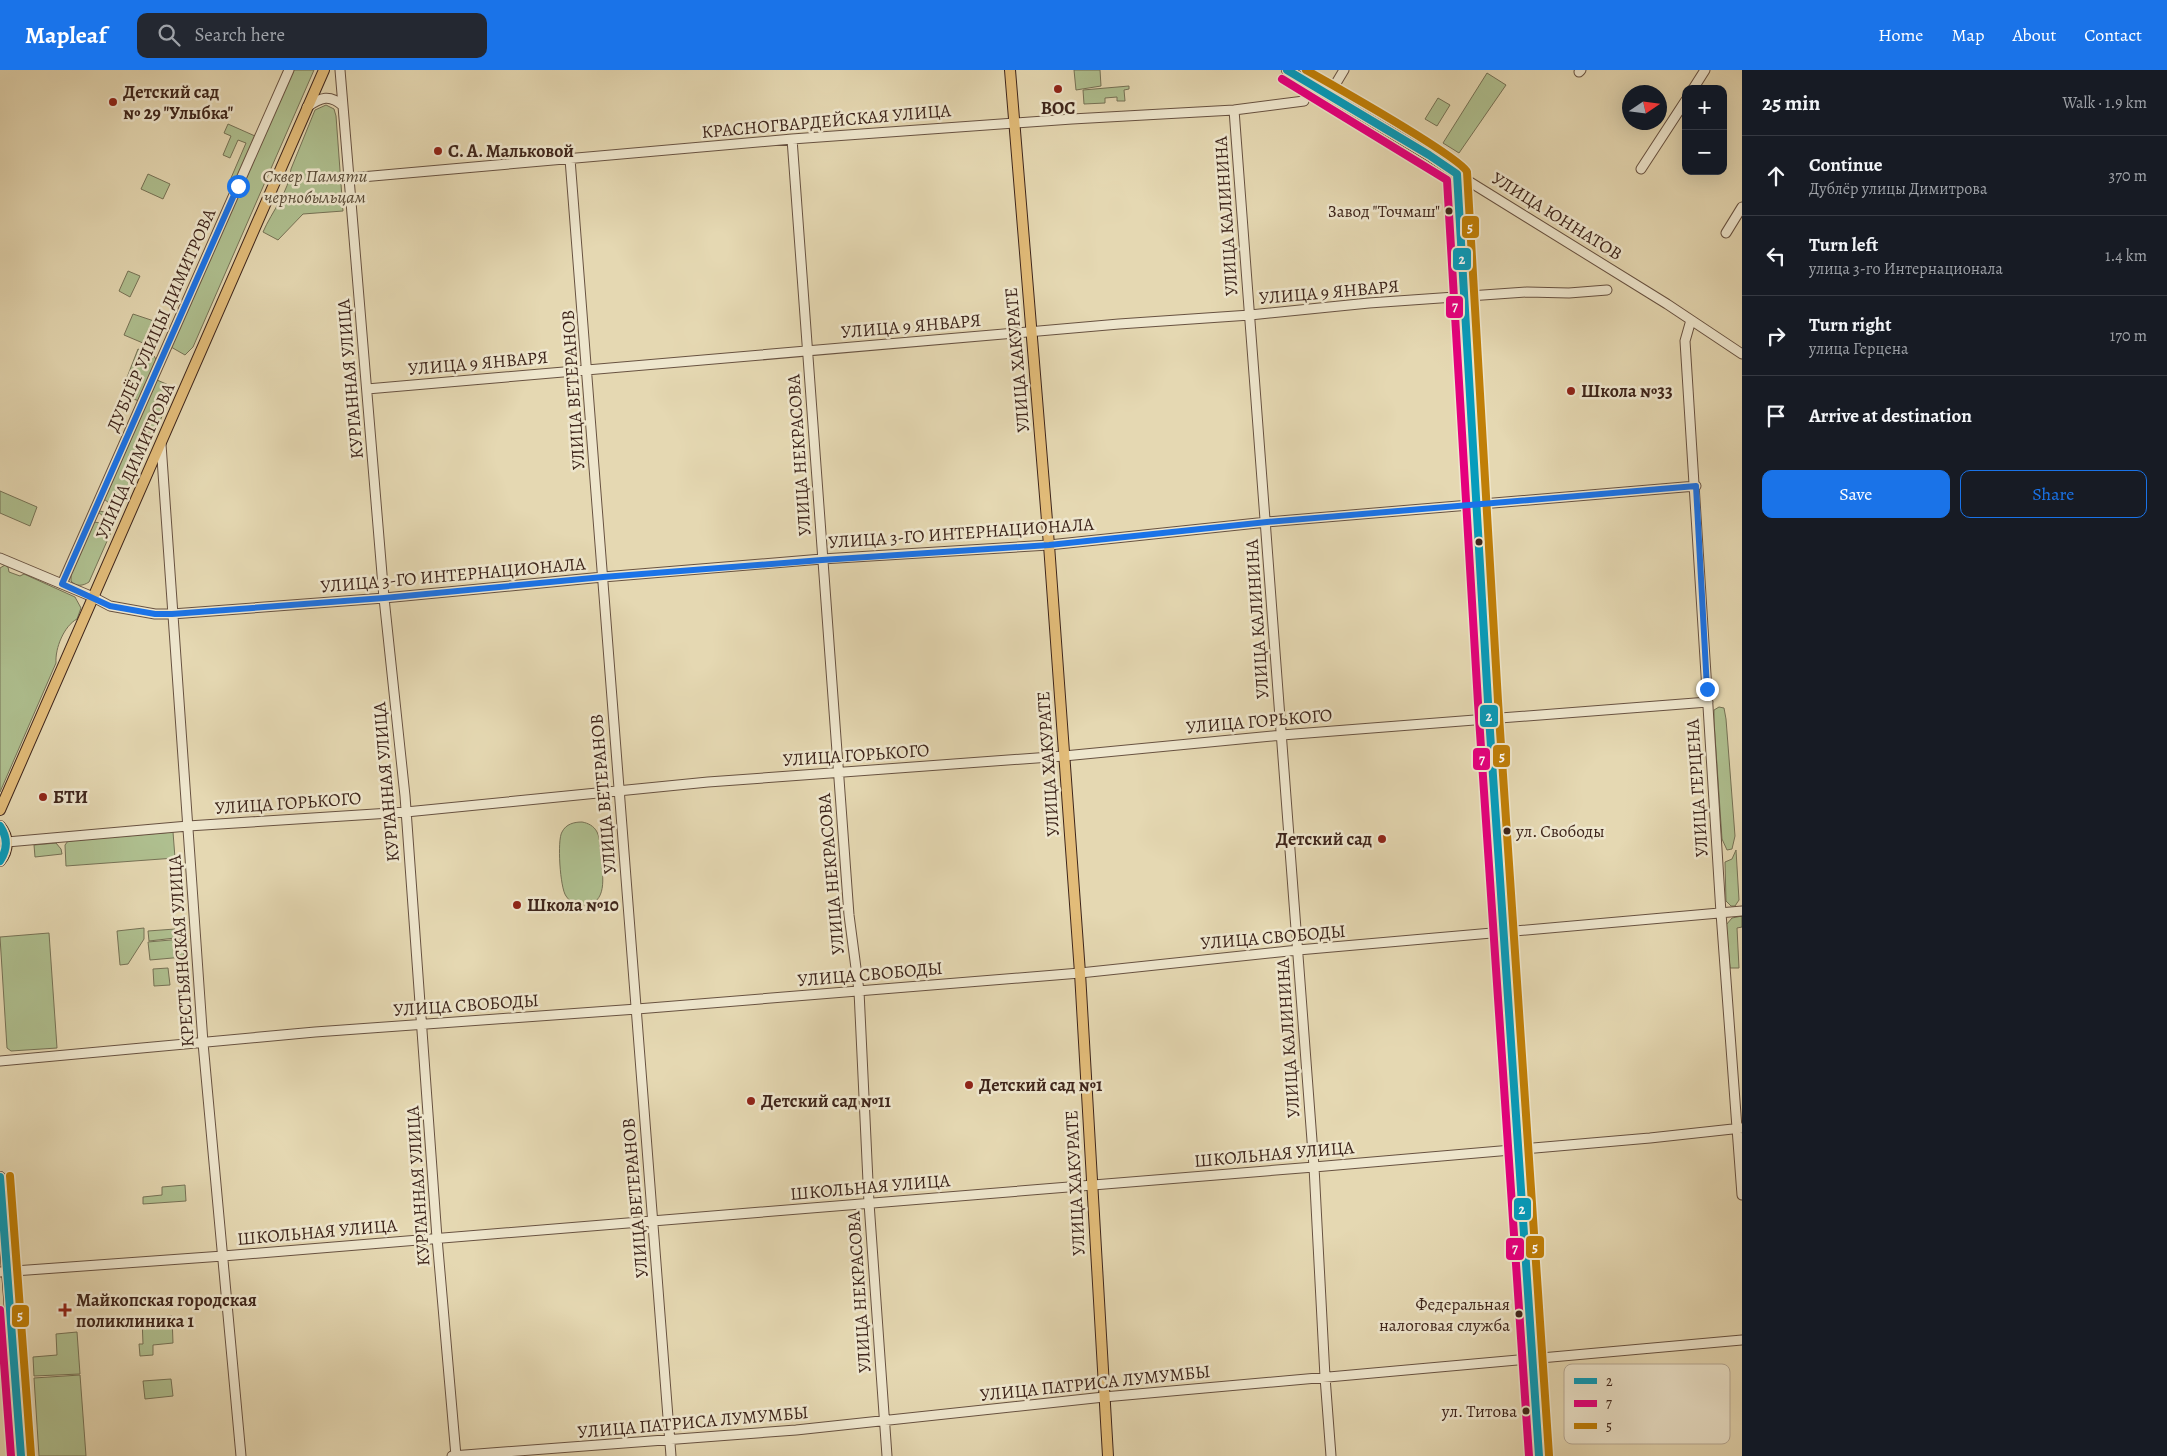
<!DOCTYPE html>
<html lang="en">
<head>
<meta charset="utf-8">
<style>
	:root { --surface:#171b24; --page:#242831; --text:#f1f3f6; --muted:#9ea1a6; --line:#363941; --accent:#1a73e8 }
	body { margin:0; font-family:Alegreya,serif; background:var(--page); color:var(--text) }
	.controls { position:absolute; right:15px; top:15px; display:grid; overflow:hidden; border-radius:10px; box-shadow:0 5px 20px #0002 }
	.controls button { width:45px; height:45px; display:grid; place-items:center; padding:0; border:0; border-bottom:1px solid var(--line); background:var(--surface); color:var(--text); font:25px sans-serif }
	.compass { position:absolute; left:1622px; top:15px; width:45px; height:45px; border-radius:50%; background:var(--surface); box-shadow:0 5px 20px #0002; rotate:77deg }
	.stop { position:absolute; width:15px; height:15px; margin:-11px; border:4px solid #1a73e8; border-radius:50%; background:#fff }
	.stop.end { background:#1a73e8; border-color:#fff; box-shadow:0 1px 5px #0008 }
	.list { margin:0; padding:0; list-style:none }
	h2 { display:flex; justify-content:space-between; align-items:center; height:65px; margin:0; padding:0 20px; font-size:21px }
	h2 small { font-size:16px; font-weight:400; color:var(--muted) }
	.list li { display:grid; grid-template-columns:32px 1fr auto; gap:15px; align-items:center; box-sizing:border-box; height:80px; padding:0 20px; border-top:1px solid var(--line) }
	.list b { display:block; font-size:19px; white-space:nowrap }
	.list p { margin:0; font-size:16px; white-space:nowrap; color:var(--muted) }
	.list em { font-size:16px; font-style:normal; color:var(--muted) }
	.actions { display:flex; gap:10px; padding:15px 20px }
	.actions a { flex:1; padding:11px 0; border:1px solid var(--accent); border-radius:10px; text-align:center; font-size:18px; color:var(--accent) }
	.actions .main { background:var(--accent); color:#fff }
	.icon { flex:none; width:28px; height:28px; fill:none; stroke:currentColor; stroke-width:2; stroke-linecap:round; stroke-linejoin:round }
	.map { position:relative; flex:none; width:1742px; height:1386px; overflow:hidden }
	header { display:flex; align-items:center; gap:30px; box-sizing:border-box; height:70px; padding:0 25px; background:var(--accent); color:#fff }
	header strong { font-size:24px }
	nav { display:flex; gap:28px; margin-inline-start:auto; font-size:18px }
	.search { width:350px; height:45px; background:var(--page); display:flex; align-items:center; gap:12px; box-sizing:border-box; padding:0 18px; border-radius:10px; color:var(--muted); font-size:19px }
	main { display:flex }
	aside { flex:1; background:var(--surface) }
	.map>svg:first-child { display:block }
</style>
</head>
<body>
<header>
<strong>Mapleaf</strong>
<div class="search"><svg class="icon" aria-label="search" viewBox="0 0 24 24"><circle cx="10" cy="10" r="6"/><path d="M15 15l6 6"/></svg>Search here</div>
<nav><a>Home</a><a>Map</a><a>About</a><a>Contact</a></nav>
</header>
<main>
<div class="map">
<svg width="1742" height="1386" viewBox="0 0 1742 1386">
	<rect width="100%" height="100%" fill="#e5d8b2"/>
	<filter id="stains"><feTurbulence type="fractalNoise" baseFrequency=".004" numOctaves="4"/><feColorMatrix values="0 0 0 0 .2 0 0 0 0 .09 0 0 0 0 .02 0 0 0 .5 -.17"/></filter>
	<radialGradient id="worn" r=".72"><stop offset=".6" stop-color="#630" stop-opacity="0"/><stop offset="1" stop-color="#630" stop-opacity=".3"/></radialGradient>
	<!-- green -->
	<path fill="#afc090" stroke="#767256" d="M 293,0 L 314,0 L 193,277 L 185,285 L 171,277 Z
		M 1074,0 L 1100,0 L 1101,16 L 1076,20 Z
		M 1487,3 L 1506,15 L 1459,83 L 1443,73 Z
		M 1129,16 L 1129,19 L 1124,20 L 1125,31 L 1117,31 L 1117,27 L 1105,28 L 1105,33 L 1084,34 L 1083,20 Z
		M 1438,28 L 1450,35 L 1437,56 L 1425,49 Z
		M 326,35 L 334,39 L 336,46 L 343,141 L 303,144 L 278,170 L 263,162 C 272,141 289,122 291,99 L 315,40 Z
		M 228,54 L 255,66 L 236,110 L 231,108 L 246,73 L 238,70 L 230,88 L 223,85 L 231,66 L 224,63 Z
		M 148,104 L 170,114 L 163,129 L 141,119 Z
		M 128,201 L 140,206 L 130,227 L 119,221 Z
		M 133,244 L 160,253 L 150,276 L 124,265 Z
		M 138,279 L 154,286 L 157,291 L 139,331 L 131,328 L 137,315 L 126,310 Z
		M 157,310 L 171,316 L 171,326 L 89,512 C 83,516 76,517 71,511 L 71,504 L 94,452 L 100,453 L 103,446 L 98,442 L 99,441 L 105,442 L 109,433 L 104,429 Z
		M 0,421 L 37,437 L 30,456 L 0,443 Z
		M 5,495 L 8,497 L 9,502 L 20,506 L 24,504 L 75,527 L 81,538 L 77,549 C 64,556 55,578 56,593 L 0,722 L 0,498 Z
		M 1719,637 L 1724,638 L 1726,649 L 1735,766 L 1732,779 L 1727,780 L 1722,769 L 1714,651 L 1714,640 Z
		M 582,752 C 588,753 594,756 597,762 C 601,770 600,780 601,789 C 603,806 608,835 583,835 C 576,835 570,832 566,826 C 560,818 557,770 562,762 C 566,754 574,752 582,752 Z
		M 173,762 L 175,788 L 66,796 L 65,775 L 68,771 Z
		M 56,773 L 61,779 L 62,784 L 35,787 L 34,775 Z
		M 1736,780 L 1739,830 L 1735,836 L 1731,836 L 1726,831 L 1725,792 L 1732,789 Z
		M 1742,846 L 1742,857 L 1737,858 L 1739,898 L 1730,898 L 1726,855 L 1732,848 Z
		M 144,858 L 144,869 L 128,894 L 120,895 L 117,861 Z
		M 175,859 L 175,868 L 149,871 L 148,861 Z
		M 49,863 L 57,978 L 11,981 L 7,978 L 0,867 Z
		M 182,869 L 184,887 L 150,890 L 148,872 Z
		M 168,898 L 170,915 L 154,916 L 153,899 Z
		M 185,1115 L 186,1131 L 143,1134 L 143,1127 L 162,1125 L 162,1117 Z
		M 172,1246 L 173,1273 L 153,1275 L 153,1285 L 140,1286 L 139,1274 L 143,1274 L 142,1248 Z
		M 77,1262 L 80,1304 L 34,1306 L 33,1287 L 57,1285 L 56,1264 Z
		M 80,1305 L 86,1386 L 39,1386 L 34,1308 Z
		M 171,1309 L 173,1326 L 145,1329 L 143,1311 Z"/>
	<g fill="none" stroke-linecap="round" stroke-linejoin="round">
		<defs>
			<path id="minor" d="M 340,0 L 384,528 L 405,726 L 437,1168 L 456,1386
				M 1579,2 L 1581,0
				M 1693,19 L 1705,0
				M 1329,25 L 1344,0
				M 307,37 C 321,27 330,24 343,36
				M 1234,40 L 1314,1097 L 1325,1307 L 1331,1386
				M 792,69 L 849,845 L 859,921 L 869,1133 L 887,1386
				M 570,89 L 671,1386
				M 1641,99 L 1686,30
				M 1457,104 L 1488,632 L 1539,1386
				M 1457,104 L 1667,234 L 1742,284
				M 350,108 L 792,69 L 1072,49 L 1234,40 L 1304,31
				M 1726,163 L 1742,137
				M 1691,250 L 1685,271 L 1721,843 L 1742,1125
				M 367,319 L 1119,254 L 1250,245 L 1369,233 L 1527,222 L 1569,223 L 1607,220
				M 161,374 L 203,973 L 241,1386
				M 0,488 L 93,527 L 110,536 L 155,544 L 172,544 L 384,528 L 603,507 L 822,489 L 1049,475 L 1267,452 L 1696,416
				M 62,514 L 289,0
				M 7,772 L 188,756 L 406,742 L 708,712 L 1064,686 L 1282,665 L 1708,632
				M 0,991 L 315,962 L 637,939 L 1080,903 L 1298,880 L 1742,841
				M 0,1202 L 223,1186 L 1314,1097 L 1650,1068 L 1742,1058
				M 452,1386 L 796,1360 L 1104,1327 L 1742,1270"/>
			<path id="major" d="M 1010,0 L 1049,475 L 1080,903 L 1108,1386
				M 1287,0 L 1429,85 L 1457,104
				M 0,740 L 324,0
				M 0,756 C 9,767 9,780 0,791
				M 0,1107 L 21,1386"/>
		</defs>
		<!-- minor casing -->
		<use href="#minor" stroke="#685241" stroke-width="11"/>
		<!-- major casing -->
		<use href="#major" stroke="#3e251b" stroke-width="12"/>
		<!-- minor -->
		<use href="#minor" stroke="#eee6cd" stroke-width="9"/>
		<!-- major -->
		<use href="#major" stroke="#e2bc79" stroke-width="10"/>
		<defs>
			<path id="bus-1" d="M 1287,0 L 1429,85 L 1457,104 L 1488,632 L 1539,1386
				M 0,756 C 8,768 8,779 0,791
				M 0,1107 L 21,1386"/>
			<path id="bus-2" d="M 1282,9 L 1447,110 L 1478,633 L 1529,1386
				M 0,1240 L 11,1386"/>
			<path id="bus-3" d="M 1306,0 C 1329,13 1462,88 1467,102 L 1498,631 L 1549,1385
				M 10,1106 L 31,1385"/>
		</defs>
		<!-- bus-1 casing -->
		<use href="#bus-1" stroke="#eee6cd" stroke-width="11"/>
		<!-- bus-2 casing -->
		<use href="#bus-2" stroke="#eee6cd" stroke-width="11"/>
		<!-- bus-3 casing -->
		<use href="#bus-3" stroke="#eee6cd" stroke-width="11"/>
		<!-- bus-1 -->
		<use href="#bus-1" stroke="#069cbc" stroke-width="8"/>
		<!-- bus-2 -->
		<use href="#bus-2" stroke="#e5007d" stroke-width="8"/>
		<!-- bus-3 -->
		<use href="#bus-3" stroke="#c07f08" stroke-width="8"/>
	</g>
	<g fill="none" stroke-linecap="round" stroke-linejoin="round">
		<!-- route -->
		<path stroke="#1a73e8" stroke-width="6" d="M 238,116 L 62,514 L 110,536 L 155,544 L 172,544 L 384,528 L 603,507 L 822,490 L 1049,475 L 1267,452 L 1696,416 L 1707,619"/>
	</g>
	<!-- markers -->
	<g fill="#8f2418" stroke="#eee6cd" stroke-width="2">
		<circle cx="1058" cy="19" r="5"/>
		<circle cx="113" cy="32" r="5"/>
		<circle cx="438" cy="81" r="5"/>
		<circle cx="1571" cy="321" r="5"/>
		<circle cx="43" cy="727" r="5"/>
		<circle cx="1382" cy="769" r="5"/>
		<circle cx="517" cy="835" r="5"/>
		<circle cx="969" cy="1015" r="5"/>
		<circle cx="751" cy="1031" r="5"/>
		<path d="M62.5 1232.5h5v5h5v5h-5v5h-5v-5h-5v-5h5z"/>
	</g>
	<g fill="#3e251b" stroke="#eee6cd" stroke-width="2">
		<circle cx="1449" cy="141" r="4.5"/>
		<circle cx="1479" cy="472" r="4.5"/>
		<circle cx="1507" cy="761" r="4.5"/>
		<circle cx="1519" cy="1244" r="4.5"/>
		<circle cx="1526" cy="1341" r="4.5"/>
	</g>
	<g text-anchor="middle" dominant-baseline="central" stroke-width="5" stroke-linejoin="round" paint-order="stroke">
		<!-- bus labels -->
		<g font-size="17" fill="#3e251b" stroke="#eee6cd" text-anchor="end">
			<text x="1440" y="141">Завод "Точмаш"</text>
			<text x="1516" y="761" text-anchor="start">ул. Свободы</text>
			<text x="1510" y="1234">Федеральная<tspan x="1510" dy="21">налоговая служба</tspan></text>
			<text x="1517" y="1341">ул. Титова</text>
		</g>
		<!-- poi labels -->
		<g font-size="18" font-weight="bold" fill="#3e251b" stroke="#eee6cd" text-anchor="start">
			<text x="123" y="22">Детский сад<tspan x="123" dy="21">№ 29 "Улыбка"</tspan></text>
			<text x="1058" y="38" text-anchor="middle">ВОС</text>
			<text x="448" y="81">С. А. Мальковой</text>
			<text x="1581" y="321">Школа №33</text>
			<text x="53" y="727">БТИ</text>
			<text x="1372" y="769" text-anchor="end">Детский сад</text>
			<text x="527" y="835">Школа №10</text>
			<text x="979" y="1015">Детский сад №1</text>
			<text x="761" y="1031">Детский сад №11</text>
			<text x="76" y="1230">Майкопская городская<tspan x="76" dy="21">поликлиника 1</tspan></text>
		</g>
		<!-- street labels -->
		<g font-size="18" fill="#3e251b" stroke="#eee6cd">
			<text transform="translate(826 51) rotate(-5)">КРАСНОГВАРДЕЙСКАЯ УЛИЦА</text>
			<text transform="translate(1226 146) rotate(-94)">УЛИЦА КАЛИНИНА</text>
			<text transform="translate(1557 146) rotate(32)">УЛИЦА ЮННАТОВ</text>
			<text transform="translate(1329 222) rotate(-5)">УЛИЦА 9 ЯНВАРЯ</text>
			<text transform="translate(161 250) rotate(-66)">ДУБЛЁР УЛИЦЫ ДИМИТРОВА</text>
			<text transform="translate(911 256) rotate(-5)">УЛИЦА 9 ЯНВАРЯ</text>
			<text transform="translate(1017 290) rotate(-95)">УЛИЦА ХАКУРАТЕ</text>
			<text transform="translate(478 293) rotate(-5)">УЛИЦА 9 ЯНВАРЯ</text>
			<text transform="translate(350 309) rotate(-95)">КУРГАННАЯ УЛИЦА</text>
			<text transform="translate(573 320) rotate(-94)">УЛИЦА ВЕТЕРАНОВ</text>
			<text transform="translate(799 385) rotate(-94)">УЛИЦА НЕКРАСОВА</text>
			<text transform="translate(135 391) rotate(-66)">УЛИЦА ДИМИТРОВА</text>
			<text transform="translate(961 463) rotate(-4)">УЛИЦА 3-ГО ИНТЕРНАЦИОНАЛА</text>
			<text transform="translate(453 505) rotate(-5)">УЛИЦА 3-ГО ИНТЕРНАЦИОНАЛА</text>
			<text transform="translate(1257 549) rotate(-94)">УЛИЦА КАЛИНИНА</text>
			<text transform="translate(1259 651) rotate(-5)">УЛИЦА ГОРЬКОГО</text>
			<text transform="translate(856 685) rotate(-4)">УЛИЦА ГОРЬКОГО</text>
			<text transform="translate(1048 694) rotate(-94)">УЛИЦА ХАКУРАТЕ</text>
			<text transform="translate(386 712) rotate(-95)">КУРГАННАЯ УЛИЦА</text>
			<text transform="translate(1697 718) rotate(-94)">УЛИЦА ГЕРЦЕНА</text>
			<text transform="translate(603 724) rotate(-95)">УЛИЦА ВЕТЕРАНОВ</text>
			<text transform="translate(288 733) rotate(-4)">УЛИЦА ГОРЬКОГО</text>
			<text transform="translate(831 804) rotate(-95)">УЛИЦА НЕКРАСОВА</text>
			<text transform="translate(1273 867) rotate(-5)">УЛИЦА СВОБОДЫ</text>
			<text transform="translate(181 881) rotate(-94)">КРЕСТЬЯНСКАЯ УЛИЦА</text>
			<text transform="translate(870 904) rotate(-5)">УЛИЦА СВОБОДЫ</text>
			<text transform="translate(466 935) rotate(-4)">УЛИЦА СВОБОДЫ</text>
			<text transform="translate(1288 968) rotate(-94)">УЛИЦА КАЛИНИНА</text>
			<text transform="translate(1274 1084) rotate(-5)">ШКОЛЬНАЯ УЛИЦА</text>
			<text transform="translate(1075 1113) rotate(-93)">УЛИЦА ХАКУРАТЕ</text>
			<text transform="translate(418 1116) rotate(-94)">КУРГАННАЯ УЛИЦА</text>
			<text transform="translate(870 1117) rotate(-5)">ШКОЛЬНАЯ УЛИЦА</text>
			<text transform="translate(635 1128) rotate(-95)">УЛИЦА ВЕТЕРАНОВ</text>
			<text transform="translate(317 1162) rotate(-5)">ШКОЛЬНАЯ УЛИЦА</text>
			<text transform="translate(859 1222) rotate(-94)">УЛИЦА НЕКРАСОВА</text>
			<text transform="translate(1095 1313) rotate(-6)">УЛИЦА ПАТРИСА ЛУМУМБЫ</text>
			<text transform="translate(693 1352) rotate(-5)">УЛИЦА ПАТРИСА ЛУМУМБЫ</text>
		</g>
		<!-- park labels -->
		<g font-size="18" font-style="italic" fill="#5a4c38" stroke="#eee6cd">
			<text x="315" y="106">Сквер Памяти<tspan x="315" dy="21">чернобыльцам</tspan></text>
		</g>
	</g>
	<!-- legend -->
	<rect x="1564" y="1294" width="166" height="80" rx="8" fill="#eee6cd" stroke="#b9ac98" stroke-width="1"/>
	<rect x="1574" y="1308" width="23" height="6" fill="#069cbc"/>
	<rect x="1574" y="1330" width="23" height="7" fill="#e5007d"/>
	<rect x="1574" y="1353" width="23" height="6" fill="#c07f08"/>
	<g font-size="14" fill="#3e251b">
		<text x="1606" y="1316">2</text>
		<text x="1606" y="1338">7</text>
		<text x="1606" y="1361">5</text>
	</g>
	<g stroke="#eee6cd" stroke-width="2">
		<rect x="1461" y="145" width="19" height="24" rx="5" fill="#c07f08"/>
		<rect x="1452" y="177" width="20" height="24" rx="5" fill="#069cbc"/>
		<rect x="1445" y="225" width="19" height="24" rx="5" fill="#e5007d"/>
		<rect x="1479" y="634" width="20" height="24" rx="5" fill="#069cbc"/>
		<rect x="1492" y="674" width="19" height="24" rx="5" fill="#c07f08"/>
		<rect x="1472" y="677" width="19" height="24" rx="5" fill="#e5007d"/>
		<rect x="1513" y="1127" width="19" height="24" rx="5" fill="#069cbc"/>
		<rect x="1525" y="1165" width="20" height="24" rx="5" fill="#c07f08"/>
		<rect x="1505" y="1167" width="20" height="24" rx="5" fill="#e5007d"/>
		<rect x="11" y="1234" width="19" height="24" rx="5" fill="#c07f08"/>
	</g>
	<g font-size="14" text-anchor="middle" font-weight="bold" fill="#fff">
		<text x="1470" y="162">5</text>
		<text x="1462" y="194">2</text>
		<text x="1455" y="241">7</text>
		<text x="1489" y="651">2</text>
		<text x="1502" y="691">5</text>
		<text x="1482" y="694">7</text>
		<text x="1522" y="1144">2</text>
		<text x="1535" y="1182">5</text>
		<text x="1515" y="1183">7</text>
		<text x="20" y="1250">5</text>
	</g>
	<rect width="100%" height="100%" filter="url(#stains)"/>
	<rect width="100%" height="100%" fill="url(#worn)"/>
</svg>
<div class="controls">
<button>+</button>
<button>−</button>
</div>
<svg class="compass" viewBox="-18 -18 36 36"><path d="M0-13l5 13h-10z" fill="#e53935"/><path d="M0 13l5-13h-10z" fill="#9ea1a6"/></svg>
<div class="stop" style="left:238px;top:116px"></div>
<div class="stop end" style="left:1707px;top:619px"></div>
</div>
<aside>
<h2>25 min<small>Walk · 1.9 km</small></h2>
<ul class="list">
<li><svg class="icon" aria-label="ahead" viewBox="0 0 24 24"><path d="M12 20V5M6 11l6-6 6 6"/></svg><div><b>Continue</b><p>Дублёр улицы Димитрова</p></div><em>370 m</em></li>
<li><svg class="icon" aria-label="left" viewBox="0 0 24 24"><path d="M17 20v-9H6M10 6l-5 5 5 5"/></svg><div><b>Turn left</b><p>улица 3-го Интернационала</p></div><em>1.4 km</em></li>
<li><svg class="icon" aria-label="right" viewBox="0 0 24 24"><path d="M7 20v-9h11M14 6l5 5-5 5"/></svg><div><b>Turn right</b><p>улица Герцена</p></div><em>170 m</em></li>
<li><svg class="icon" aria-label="arrive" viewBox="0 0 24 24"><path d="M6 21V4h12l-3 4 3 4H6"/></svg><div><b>Arrive at destination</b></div></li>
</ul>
<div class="actions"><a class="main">Save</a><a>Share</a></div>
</aside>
</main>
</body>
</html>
